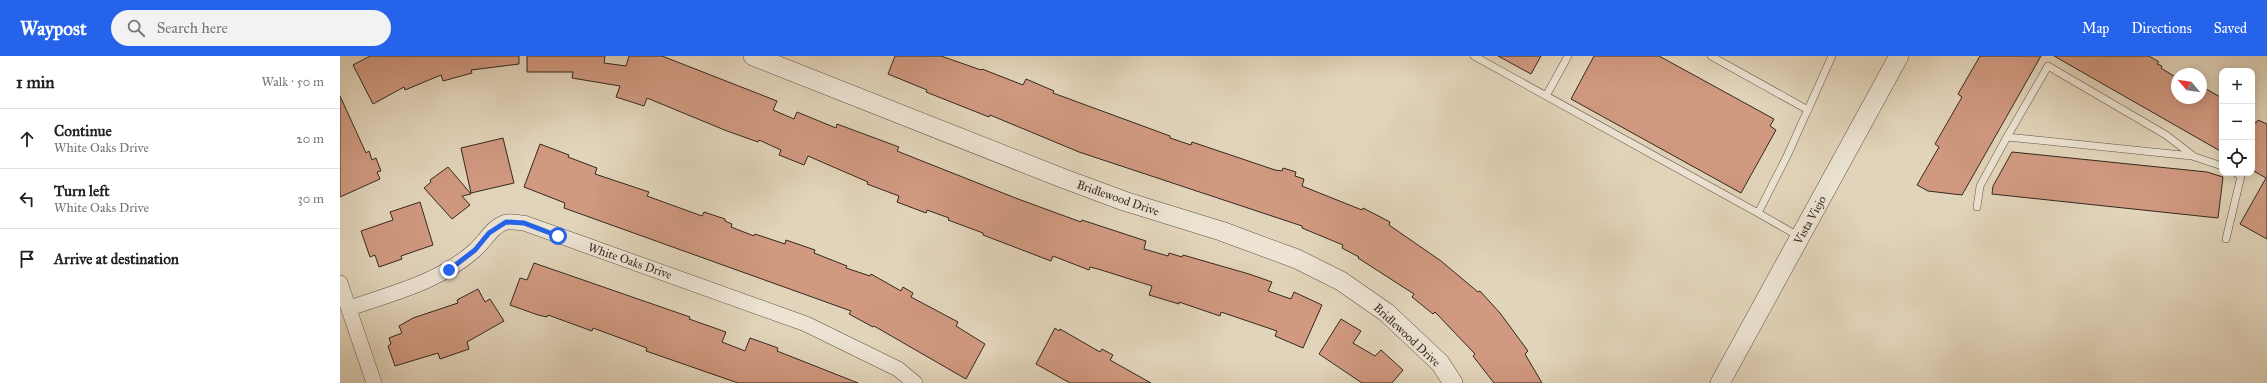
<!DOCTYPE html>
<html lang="en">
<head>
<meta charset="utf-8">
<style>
	:root { --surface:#fff; --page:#f2f2f2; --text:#222; --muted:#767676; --line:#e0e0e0; --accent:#2563eb }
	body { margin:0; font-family:"IM FELL Great Primer",serif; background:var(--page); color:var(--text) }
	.controls { position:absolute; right:12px; top:12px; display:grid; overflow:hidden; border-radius:8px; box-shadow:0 2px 10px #0003 }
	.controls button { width:36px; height:36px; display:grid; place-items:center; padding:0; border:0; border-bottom:1px solid var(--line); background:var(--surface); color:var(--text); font:20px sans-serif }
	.compass { position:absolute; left:1831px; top:12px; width:36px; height:36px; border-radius:50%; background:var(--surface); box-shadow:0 2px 10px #0003; rotate:299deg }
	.stop { position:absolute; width:12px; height:12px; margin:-9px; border:3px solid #2563eb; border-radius:50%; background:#fff }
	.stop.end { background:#2563eb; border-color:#fff; box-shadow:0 1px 4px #0008 }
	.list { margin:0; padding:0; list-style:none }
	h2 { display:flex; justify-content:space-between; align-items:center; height:52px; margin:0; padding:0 16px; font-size:17px }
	h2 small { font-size:13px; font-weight:400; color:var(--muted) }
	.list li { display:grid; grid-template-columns:26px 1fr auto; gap:12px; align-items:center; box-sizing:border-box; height:60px; padding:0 16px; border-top:1px solid var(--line) }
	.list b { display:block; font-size:15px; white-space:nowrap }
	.list p { margin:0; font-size:13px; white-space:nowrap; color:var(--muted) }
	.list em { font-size:13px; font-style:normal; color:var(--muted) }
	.icon { flex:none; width:22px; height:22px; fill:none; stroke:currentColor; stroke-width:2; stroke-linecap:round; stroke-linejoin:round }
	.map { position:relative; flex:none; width:1927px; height:327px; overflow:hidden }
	header { display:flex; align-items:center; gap:24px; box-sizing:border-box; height:56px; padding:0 20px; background:var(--accent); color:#fff }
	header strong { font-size:19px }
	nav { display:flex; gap:22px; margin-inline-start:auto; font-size:14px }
	.search { width:280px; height:36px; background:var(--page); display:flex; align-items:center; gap:10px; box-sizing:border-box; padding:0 14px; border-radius:22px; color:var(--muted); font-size:15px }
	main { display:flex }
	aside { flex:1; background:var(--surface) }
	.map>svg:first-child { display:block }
</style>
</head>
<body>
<header>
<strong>Waypost</strong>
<div class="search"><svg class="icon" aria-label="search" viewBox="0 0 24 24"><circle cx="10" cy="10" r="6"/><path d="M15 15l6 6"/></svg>Search here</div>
<nav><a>Map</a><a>Directions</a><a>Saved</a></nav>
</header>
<main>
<aside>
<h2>1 min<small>Walk · 50 m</small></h2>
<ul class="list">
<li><svg class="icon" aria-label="ahead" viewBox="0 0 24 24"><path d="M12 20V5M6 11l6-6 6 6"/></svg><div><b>Continue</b><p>White Oaks Drive</p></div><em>20 m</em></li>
<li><svg class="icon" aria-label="left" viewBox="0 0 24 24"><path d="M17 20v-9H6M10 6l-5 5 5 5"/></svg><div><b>Turn left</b><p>White Oaks Drive</p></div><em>30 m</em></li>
<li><svg class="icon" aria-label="arrive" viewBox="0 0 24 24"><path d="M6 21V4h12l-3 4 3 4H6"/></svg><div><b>Arrive at destination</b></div></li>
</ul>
</aside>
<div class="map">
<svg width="1927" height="327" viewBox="0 0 1927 327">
	<rect width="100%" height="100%" fill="#e2d4ba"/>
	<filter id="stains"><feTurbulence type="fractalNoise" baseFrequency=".005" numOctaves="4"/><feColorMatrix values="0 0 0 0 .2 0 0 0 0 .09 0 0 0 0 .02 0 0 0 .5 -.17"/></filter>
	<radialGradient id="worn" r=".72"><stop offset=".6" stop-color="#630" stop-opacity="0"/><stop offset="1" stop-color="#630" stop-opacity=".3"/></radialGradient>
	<!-- building -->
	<path fill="#d09980" stroke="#342920" d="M 30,0 L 179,0 L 179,8 L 131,14 L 132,17 L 103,25 L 101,19 L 65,34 L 64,31 L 33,48 L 13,9 Z
		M 187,0 L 265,0 L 264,7 L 286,10 L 289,0 L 322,0 L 437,45 L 433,54 L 454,63 L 457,56 L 496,72 L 497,68 L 559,91 L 557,95 L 678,143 L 741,166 L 742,164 L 806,185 L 804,193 L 828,200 L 829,197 L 842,201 L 843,199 L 909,218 L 932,226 L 928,235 L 951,243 L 954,236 L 982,249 L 963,292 L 935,280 L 937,275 L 881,256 L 880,260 L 839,246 L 839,248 L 809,239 L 812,230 L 758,213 L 750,211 L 749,214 L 713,200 L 711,205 L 643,179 L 643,177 L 608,164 L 609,162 L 587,154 L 586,157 L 557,146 L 559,140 L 527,128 L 528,126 L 468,100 L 464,109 L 439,99 L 441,94 L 419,84 L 418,86 L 387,75 L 307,42 L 304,50 L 276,41 L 280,30 L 232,22 L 233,16 L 187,16 Z
		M 555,0 L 601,0 L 641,14 L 642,13 L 683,29 L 686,23 L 714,35 L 713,37 L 830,80 L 830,82 L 851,89 L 852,86 L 935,114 L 942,115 L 943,112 L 956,116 L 955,120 L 964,123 L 962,130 L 1022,154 L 1023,152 L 1050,166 L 1049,169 L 1101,205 L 1138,236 L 1140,235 L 1160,257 L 1188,295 L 1185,298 L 1202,327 L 1154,327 L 1133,300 L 1135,298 L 1095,256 L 1093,258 L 1072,241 L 1074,238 L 1018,202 L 1019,201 L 1002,192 L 1003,189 L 962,172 L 962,170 L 739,96 L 650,59 L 649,61 L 586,36 L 587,34 L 548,18 Z
		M 1158,0 L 1201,0 L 1191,18 Z
		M 1254,0 L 1319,0 L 1434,63 L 1430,70 L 1436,74 L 1401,137 L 1231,43 Z
		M 1640,0 L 1701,0 L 1622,139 L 1588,135 L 1577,129 L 1599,91 L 1595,88 L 1622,41 L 1618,38 Z
		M 1714,0 L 1809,0 L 1819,6 L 1817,8 L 1822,10 L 1821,12 L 1837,22 L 1837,42 L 1861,42 L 1861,30 L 1882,42 L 1882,96 Z
		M 0,40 L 26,97 L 29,95 L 32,104 L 36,102 L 41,115 L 37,116 L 40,123 L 0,141 Z
		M 1912,64 L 1916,67 L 1918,64 L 1927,68 L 1927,183 L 1900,168 L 1926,122 L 1912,114 Z
		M 163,82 L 174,127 L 131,137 L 121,92 Z
		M 200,88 L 229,99 L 228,101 L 257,112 L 255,118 L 309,136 L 307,140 L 362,160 L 364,156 L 385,163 L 385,165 L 392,168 L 391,171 L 414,180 L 415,178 L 445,188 L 446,184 L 475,194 L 474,197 L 507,210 L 506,212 L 530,220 L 531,218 L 561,235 L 563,231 L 573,237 L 571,241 L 618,266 L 616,270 L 645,288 L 626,323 L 534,270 L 533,271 L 509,258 L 511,255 L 224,152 L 225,147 L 184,131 Z
		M 1672,96 L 1867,116 L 1883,121 L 1878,162 L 1652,138 L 1653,130 Z
		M 108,111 L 131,138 L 122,140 L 130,149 L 112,163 L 84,132 L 91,126 L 90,124 Z
		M 80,146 L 93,189 L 61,200 L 62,203 L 39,211 L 35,199 L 30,201 L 21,175 L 53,164 L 50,156 Z
		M 194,207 L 350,261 L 349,263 L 386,276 L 382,286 L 405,295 L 410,282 L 438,292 L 437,295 L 518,327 L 398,327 L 306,295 L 307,292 L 253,272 L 252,275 L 208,259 L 207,261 L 198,259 L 170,249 L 180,222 L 187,224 Z
		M 138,233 L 145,246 L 150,243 L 164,265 L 127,286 L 129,293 L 100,303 L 98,297 L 55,310 L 48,290 L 51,288 L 49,282 L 62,277 L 59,270 L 73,262 L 118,247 L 117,244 Z
		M 1001,263 L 1021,275 L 1013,287 L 1035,300 L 1041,294 L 1063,314 L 1052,327 L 1022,327 L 979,298 Z
		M 715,272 L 719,275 L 720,273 L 760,296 L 762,293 L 773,299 L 770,304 L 811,327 L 730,327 L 696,308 Z"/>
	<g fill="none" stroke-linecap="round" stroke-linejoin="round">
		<defs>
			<path id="service" d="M 1134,0 L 1418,157 L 1447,100 L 1492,0
				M 1371,0 L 1468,54
				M 1206,40 L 1228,0
				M 1667,81 L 1708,10 L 1826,79 L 1852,99
				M 1637,151 L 1640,130 L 1667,81 L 1852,100 L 1882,110
				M 1418,157 L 1460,181
				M 1886,183 L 1901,120 L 1896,117"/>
			<path id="minor" d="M 0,227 L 34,327
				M 10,252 C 53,237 99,226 134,195 C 145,186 151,171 166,166 C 171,165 179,167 184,167 L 466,268 L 558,313 L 575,327"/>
			<path id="tertiary" d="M 413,0 L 722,122 L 784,145 L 881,175 L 957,203 L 1001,225 L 1047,257 L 1100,307 L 1113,327
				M 1380,327 L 1559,0"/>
		</defs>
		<!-- service casing -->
		<use href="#service" stroke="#605446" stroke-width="8"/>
		<!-- minor casing -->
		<use href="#minor" stroke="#605446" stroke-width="16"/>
		<!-- tertiary casing -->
		<use href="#tertiary" stroke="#605446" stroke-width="20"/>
		<!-- service -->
		<use href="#service" stroke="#ece3d2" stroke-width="7"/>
		<!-- minor -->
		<use href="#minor" stroke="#ece3d2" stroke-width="15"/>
		<!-- tertiary -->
		<use href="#tertiary" stroke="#ece3d2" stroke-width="19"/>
	</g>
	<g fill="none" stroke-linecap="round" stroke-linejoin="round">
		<!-- route -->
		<path stroke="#2563eb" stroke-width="5" d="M 109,214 L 135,194 L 149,177 L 166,166 L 184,167 L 218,180"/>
	</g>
	<g text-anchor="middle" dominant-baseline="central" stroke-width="3" stroke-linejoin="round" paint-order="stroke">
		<!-- street labels -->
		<g font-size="12" fill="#342920" stroke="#ece3d2">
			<text transform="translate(778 142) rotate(19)">Bridlewood Drive</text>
			<text transform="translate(1470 164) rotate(-61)">Vista Viejo</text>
			<text transform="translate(290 205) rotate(19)">White Oaks Drive</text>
			<text transform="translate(1067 279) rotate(43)">Bridlewood Drive</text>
		</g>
	</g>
	<rect width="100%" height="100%" filter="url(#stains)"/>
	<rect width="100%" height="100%" fill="url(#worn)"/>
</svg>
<div class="controls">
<button>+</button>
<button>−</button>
<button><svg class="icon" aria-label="locate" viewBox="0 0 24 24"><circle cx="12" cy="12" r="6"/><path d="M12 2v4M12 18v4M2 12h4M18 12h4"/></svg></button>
</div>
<svg class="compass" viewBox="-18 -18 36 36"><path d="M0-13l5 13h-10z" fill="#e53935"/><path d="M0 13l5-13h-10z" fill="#767676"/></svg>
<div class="stop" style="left:218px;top:180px"></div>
<div class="stop end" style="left:109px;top:214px"></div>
</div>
</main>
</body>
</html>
